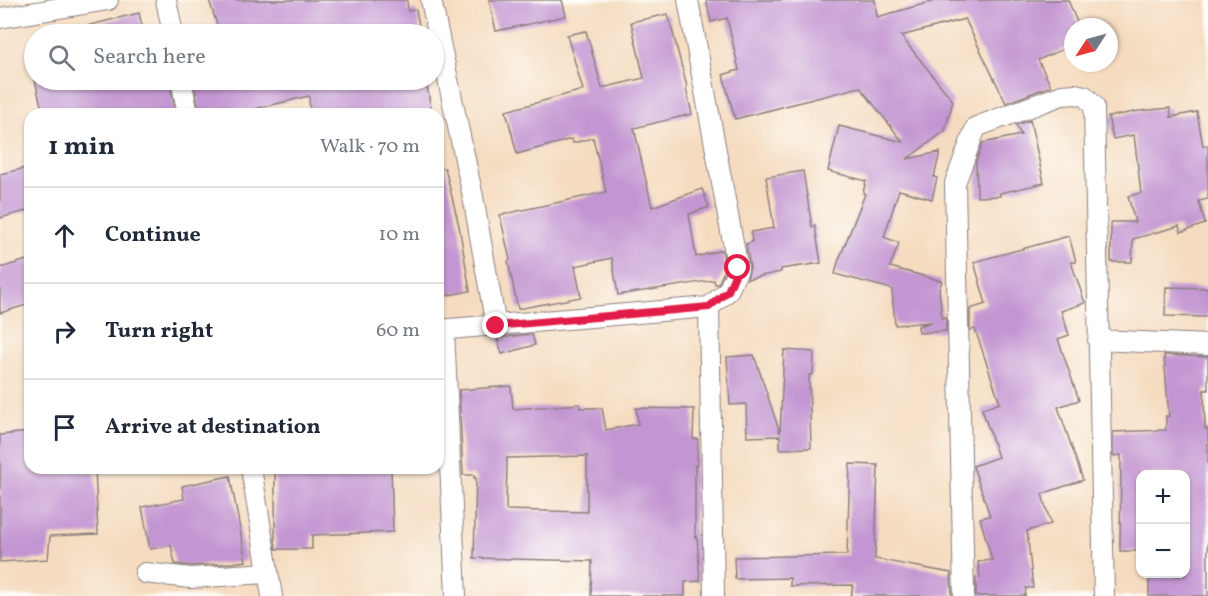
<!DOCTYPE html>
<html lang="en">
<head>
<meta charset="utf-8">
<style>
	:root { --surface:#fff; --page:#f2f2f3; --text:#1f2937; --muted:#747a83; --line:#e0e1e3 }
	body { margin:0; font-family:Vollkorn,serif; background:var(--page); color:var(--text) }
	.controls { position:absolute; right:18px; bottom:18px; display:grid; overflow:hidden; border-radius:12px; box-shadow:0 2px 4px #0004 }
	.controls button { width:54px; height:54px; display:grid; place-items:center; padding:0; border:0; border-bottom:2px solid var(--line); background:var(--surface); color:var(--text); font:30px sans-serif }
	.compass { position:absolute; left:1064px; top:18px; width:54px; height:54px; border-radius:50%; background:var(--surface); box-shadow:0 2px 4px #0004; rotate:234deg }
	.stop { position:absolute; width:18px; height:18px; margin:-14px; border:4px solid #e11d48; border-radius:50%; background:#fff }
	.stop.end { background:#e11d48; border-color:#fff; box-shadow:0 2px 6px #0008 }
	.list { margin:0; padding:0; list-style:none }
	h2 { display:flex; justify-content:space-between; align-items:center; height:78px; margin:0; padding:0 24px; font-size:26px }
	h2 small { font-size:20px; font-weight:400; color:var(--muted) }
	.list li { display:grid; grid-template-columns:39px 1fr auto; gap:18px; align-items:center; box-sizing:border-box; height:96px; padding:0 24px; border-top:2px solid var(--line) }
	.list b { display:block; font-size:22px; white-space:nowrap }
	.list em { font-size:20px; font-style:normal; color:var(--muted) }
	.icon { flex:none; width:33px; height:33px; fill:none; stroke:currentColor; stroke-width:2; stroke-linecap:round; stroke-linejoin:round }
	.map { position:relative; flex:none; width:1208px; height:596px; overflow:hidden }
	.search { position:absolute; background:var(--surface); box-shadow:0 2px 4px #0004; left:24px; top:24px; width:420px; height:66px; display:flex; align-items:center; gap:15px; box-sizing:border-box; padding:0 21px; border-radius:33px; color:var(--muted); font-size:22px }
	.panel { position:absolute; background:var(--surface); box-shadow:0 2px 4px #0004; left:24px; top:108px; width:420px; height:366px; border-radius:18px }
	.map>svg:first-child { display:block }
</style>
</head>
<body>
<div class="map">
<svg width="1208" height="596" viewBox="0 0 1208 596">
	<rect width="100%" height="100%" fill="#fdfcf7"/>
	<filter id="ink" filterUnits="userSpaceOnUse"><feTurbulence type="fractalNoise" baseFrequency=".0167" numOctaves="2"/><feDisplacementMap in="SourceGraphic" scale="12" xChannelSelector="R" yChannelSelector="G"/><feConvolveMatrix kernelMatrix="1 2 1 2 8 2 1 2 1" color-interpolation-filters="sRGB"/></filter>
	<filter id="wash" filterUnits="userSpaceOnUse"><feTurbulence type="fractalNoise" baseFrequency=".008" numOctaves="4" result="noise"/><feDisplacementMap in="SourceGraphic" scale="24" xChannelSelector="R" yChannelSelector="G"/><feGaussianBlur stdDeviation="1.35" result="paint"/><feColorMatrix in="noise" values="0 0 0 0 0 0 0 0 0 0 0 0 0 0 0 0 0 1.4 0 .05"/><feComposite in="paint" operator="in"/></filter>
	<g filter="url(#wash)">
		<rect width="100%" height="100%" fill="#f5dcc0"/>
		<g id="blocks">
			<!-- building -->
			<path fill="#c395d2" fill-rule="evenodd" d="M 209,0 L 407,0 L 408,11 L 416,10 L 420,30 L 397,34 L 220,34 Z
				M 489,0 L 562,0 L 566,16 L 496,31 Z
				M 706,0 L 875,0 L 877,17 L 938,0 L 1068,0 L 1079,27 L 1073,27 L 1073,45 L 1038,60 L 1051,86 L 1006,103 L 965,19 L 901,36 L 953,101 L 945,131 L 907,159 L 940,152 L 934,177 L 937,178 L 932,199 L 899,190 L 884,237 L 899,243 L 890,267 L 942,281 L 939,289 L 942,318 L 946,317 L 946,331 L 919,333 L 918,326 L 932,322 L 895,325 L 892,289 L 835,274 L 838,262 L 865,194 L 863,193 L 866,181 L 828,171 L 839,126 L 903,142 L 860,87 L 735,119 L 723,75 L 739,70 L 727,18 L 711,22 Z
				M 139,13 L 144,34 L 83,34 L 82,27 Z
				M 668,14 L 687,87 L 686,88 L 692,114 L 634,128 L 652,207 L 702,189 L 709,207 L 689,214 L 696,257 L 722,250 L 726,267 L 718,284 L 715,284 L 714,280 L 618,295 L 612,258 L 575,266 L 581,297 L 518,309 L 508,261 L 510,260 L 500,215 L 606,192 L 593,138 L 573,143 L 572,139 L 517,154 L 506,111 L 583,90 L 567,35 L 586,31 L 602,88 L 644,78 L 631,22 Z
				M 35,80 L 169,80 L 176,114 L 43,114 Z
				M 207,80 L 426,80 L 432,114 L 310,114 L 309,96 L 234,114 L 200,114 L 194,83 Z
				M 1170,108 L 1171,117 L 1197,112 L 1203,146 L 1208,145 L 1208,199 L 1199,201 L 1205,224 L 1181,232 L 1179,226 L 1133,239 L 1132,262 L 1111,262 L 1111,222 L 1135,222 L 1128,196 L 1141,193 L 1134,135 L 1113,139 L 1108,117 L 1139,111 Z
				M 1030,120 L 1044,183 L 1000,193 L 1000,196 L 977,197 L 976,161 L 983,143 L 1021,135 L 1016,125 Z
				M 30,167 L 30,210 L 0,218 L 0,174 Z
				M 445,168 L 459,226 L 470,291 L 438,297 L 438,169 Z
				M 803,171 L 812,227 L 815,226 L 821,263 L 781,269 L 781,272 L 747,279 L 750,267 L 746,244 L 752,242 L 751,232 L 774,228 L 766,177 Z
				M 1069,236 L 1076,262 L 1071,262 L 1085,303 L 1061,311 L 1069,335 L 1058,339 L 1079,400 L 1058,407 L 1083,480 L 1042,494 L 1051,524 L 1027,531 L 1033,588 L 1026,588 L 1025,596 L 976,596 L 976,577 L 980,578 L 978,562 L 992,560 L 980,518 L 990,516 L 973,466 L 998,457 L 982,409 L 1000,403 L 975,329 L 970,330 L 970,309 L 986,304 L 974,262 Z
				M 30,259 L 30,304 L 0,313 L 0,268 Z
				M 1166,287 L 1208,288 L 1208,317 L 1165,316 Z
				M 532,334 L 535,345 L 502,354 L 497,338 Z
				M 784,350 L 814,352 L 813,375 L 809,375 L 811,448 L 780,449 L 780,436 L 747,437 L 746,404 L 730,405 L 727,357 L 754,355 L 780,433 Z
				M 1164,355 L 1208,357 L 1208,390 L 1204,390 L 1205,429 L 1208,429 L 1208,596 L 1149,596 L 1149,575 L 1185,576 L 1185,474 L 1140,474 L 1140,551 L 1120,551 L 1121,455 L 1113,456 L 1113,432 L 1166,430 L 1166,416 L 1169,416 Z
				M 511,386 L 513,409 L 580,404 L 580,408 L 602,408 L 606,430 L 638,424 L 636,408 L 694,409 L 693,439 L 698,439 L 697,465 L 695,465 L 695,537 L 697,536 L 700,581 L 685,582 L 685,596 L 591,596 L 592,561 L 474,558 L 476,478 L 474,478 L 474,475 L 463,475 L 459,390 ZM 587,456 L 587,512 L 506,510 L 507,458 Z
				M 30,432 L 30,468 L 95,468 L 98,534 L 50,536 L 48,559 L 0,562 L 0,435 Z
				M 850,464 L 878,465 L 875,559 L 951,573 L 952,596 L 851,596 L 853,585 L 790,586 L 790,578 L 735,579 L 734,557 L 847,555 Z
				M 275,468 L 391,468 L 393,532 L 312,535 L 312,549 L 276,549 L 275,540 Z
				M 230,476 L 246,561 L 232,563 L 191,566 L 175,564 L 171,545 L 150,549 L 142,507 L 184,499 L 182,486 Z"/>
		</g>
	</g>
	<g filter="url(#ink)">
		<use href="#blocks" fill-opacity="0" stroke="#8c7f7e" stroke-width="1.5"/>
		<g fill="none" stroke-linecap="round" stroke-linejoin="round">
			<defs>
				<path id="minor" d="M 166,0 L 173,34
					M 431,0 L 473,197 L 496,326
					M 0,18 L 108,0
					M 181,80 L 188,114
					M 709,307 L 714,596
					M 444,329 L 456,596
					M 438,330 L 709,307 L 728,291 L 738,269 L 688,0
					M 1098,340 L 1208,345
					M 251,468 L 272,596
					M 145,573 L 191,578 L 267,573
					M 964,596 L 955,183 L 976,127 L 1062,95 L 1075,94 L 1085,96 L 1094,106 L 1104,596"/>
			</defs>
			<!-- minor casing -->
			<use href="#minor" stroke="#8c7f7e" stroke-width="22"/>
			<!-- minor -->
			<use href="#minor" stroke="#fff" stroke-width="20"/>
		</g>
	</g>
	<g fill="none" stroke-linecap="round" stroke-linejoin="round" filter="url(#ink)">
		<!-- route -->
		<path stroke="#e11d48" stroke-width="8" d="M 496,326 L 709,307 L 728,291 L 738,268"/>
	</g>
</svg>
<div class="controls">
<button>+</button>
<button>−</button>
</div>
<svg class="compass" viewBox="-18 -18 36 36"><path d="M0-13l5 13h-10z" fill="#e53935"/><path d="M0 13l5-13h-10z" fill="#747a83"/></svg>
<div class="stop" style="left:738px;top:268px"></div>
<div class="stop end" style="left:496px;top:326px"></div>
<div class="search"><svg class="icon" aria-label="search" viewBox="0 0 24 24"><circle cx="10" cy="10" r="6"/><path d="M15 15l6 6"/></svg>Search here</div>
<section class="panel">
<h2>1 min<small>Walk · 70 m</small></h2>
<ul class="list">
<li><svg class="icon" aria-label="ahead" viewBox="0 0 24 24"><path d="M12 20V5M6 11l6-6 6 6"/></svg><div><b>Continue</b></div><em>10 m</em></li>
<li><svg class="icon" aria-label="right" viewBox="0 0 24 24"><path d="M7 20v-9h11M14 6l5 5-5 5"/></svg><div><b>Turn right</b></div><em>60 m</em></li>
<li><svg class="icon" aria-label="arrive" viewBox="0 0 24 24"><path d="M6 21V4h12l-3 4 3 4H6"/></svg><div><b>Arrive at destination</b></div></li>
</ul>
</section>
</div>
</body>
</html>
